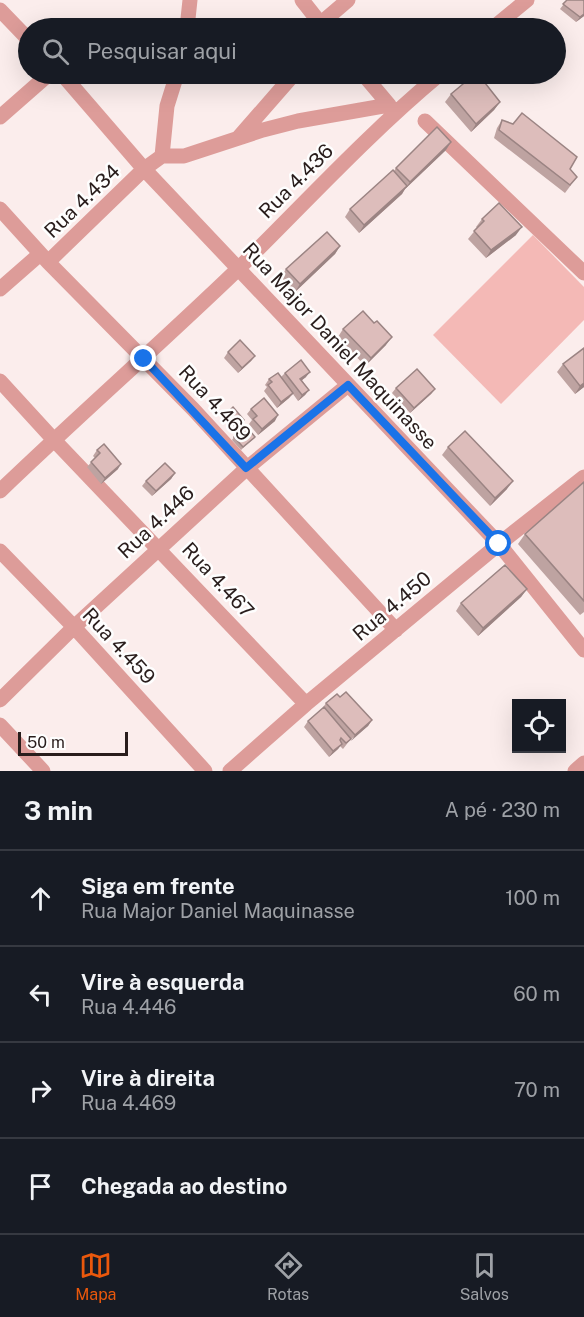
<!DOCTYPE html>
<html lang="pt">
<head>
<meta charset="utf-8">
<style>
	:root { --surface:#171b24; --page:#242831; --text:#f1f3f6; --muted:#9ea1a6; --line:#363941; --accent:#ea580c }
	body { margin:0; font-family:"Public Sans",sans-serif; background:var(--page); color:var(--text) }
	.controls { position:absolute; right:18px; bottom:18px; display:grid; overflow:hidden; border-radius:0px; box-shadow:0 6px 24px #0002 }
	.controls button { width:54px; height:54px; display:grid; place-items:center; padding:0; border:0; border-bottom:2px solid var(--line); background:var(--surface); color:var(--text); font:30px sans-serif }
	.scale { position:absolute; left:18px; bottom:15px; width:110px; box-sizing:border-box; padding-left:6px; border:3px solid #291d1c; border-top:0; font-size:16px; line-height:21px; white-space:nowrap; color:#291d1c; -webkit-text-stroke:4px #fefefe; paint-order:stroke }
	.stop { position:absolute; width:18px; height:18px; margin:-14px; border:4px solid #1a73e8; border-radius:50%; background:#fff }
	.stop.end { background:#1a73e8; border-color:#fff; box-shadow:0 2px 6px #0008 }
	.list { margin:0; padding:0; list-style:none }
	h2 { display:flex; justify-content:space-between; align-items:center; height:78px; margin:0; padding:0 24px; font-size:26px }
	h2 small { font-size:20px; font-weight:400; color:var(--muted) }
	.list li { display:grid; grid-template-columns:39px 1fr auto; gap:18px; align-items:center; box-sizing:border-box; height:96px; padding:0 24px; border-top:2px solid var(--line) }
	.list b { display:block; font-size:22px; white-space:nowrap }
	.list p { margin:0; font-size:20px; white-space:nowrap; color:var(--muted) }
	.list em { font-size:20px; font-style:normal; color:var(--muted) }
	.icon { flex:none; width:33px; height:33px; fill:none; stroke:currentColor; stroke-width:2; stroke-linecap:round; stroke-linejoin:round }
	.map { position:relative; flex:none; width:584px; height:771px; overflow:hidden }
	.search { position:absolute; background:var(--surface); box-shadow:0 6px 24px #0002; left:18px; right:18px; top:18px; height:66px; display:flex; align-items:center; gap:15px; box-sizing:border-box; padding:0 21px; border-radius:33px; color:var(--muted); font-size:22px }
	.sheet { height:462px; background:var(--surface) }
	nav { display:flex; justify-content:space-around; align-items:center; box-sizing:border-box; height:84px; border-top:2px solid var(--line); background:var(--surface); font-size:16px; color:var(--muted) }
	nav a { display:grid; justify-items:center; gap:3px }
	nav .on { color:var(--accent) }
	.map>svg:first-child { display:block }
</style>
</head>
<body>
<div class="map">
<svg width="584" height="771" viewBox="0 0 584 771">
	<rect width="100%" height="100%" fill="#fbedec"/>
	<!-- green -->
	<path fill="#f4b9b6" d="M 533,235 L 584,287 L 584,320 L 501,404 L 433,335 Z"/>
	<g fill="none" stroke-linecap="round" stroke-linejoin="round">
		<!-- street -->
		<path stroke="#dd9c99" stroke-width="15" d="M 302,0 L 324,28
			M 0,10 L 28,39
			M 320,24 L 348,0
			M 187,28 L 190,0
			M 493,28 L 527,0
			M 62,74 L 144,169 L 499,544 L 584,650
			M 363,74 L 395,112
			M 0,117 L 49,74
			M 425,121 L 584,273
			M 239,137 L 294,74
			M 162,156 L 184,156 L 263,130 L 298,121 L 389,105
			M 0,209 L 48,262 L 193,409 L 396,630
			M 48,262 L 144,169 L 162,156 L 167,106 L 177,74
			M 0,289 L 40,254
			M 0,381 L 54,440 L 306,704
			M 0,491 C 78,416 159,345 237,270 C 304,204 368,134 440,74
			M 0,551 L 74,627 L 205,771
			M 0,700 L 74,627 L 247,468 L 348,385
			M 0,725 L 43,771
			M 230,771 L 306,704 L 499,544 L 584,477
			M 575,771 L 584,763"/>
	</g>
	<!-- wall -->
	<path fill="#bea3a1" d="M 567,0 L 584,16 L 576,22 L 560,9 Z
		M 451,94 L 500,102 L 494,110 L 471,132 L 445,102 Z
		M 502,120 L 570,169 L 571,185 L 565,193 L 494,138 L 497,128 Z
		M 451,142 L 446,150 L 404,190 L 402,194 L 359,233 L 345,217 L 350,209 L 394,171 L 396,168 Z
		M 482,219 L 516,235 L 486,258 L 468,239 L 477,228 L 476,227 Z
		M 340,246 L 335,254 L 295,292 L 281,277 L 286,269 Z
		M 374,323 L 386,345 L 365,366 L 338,337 L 343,329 Z
		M 228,352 L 255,356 L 251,361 L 238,373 L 224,358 Z
		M 563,364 L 584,387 L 575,394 L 557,372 Z
		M 285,373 L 306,377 L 302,380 L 309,390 L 305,395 L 298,401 L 293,394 L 289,398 L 277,408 L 264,391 L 267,387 L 265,385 L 269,379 L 281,377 Z
		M 396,388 L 435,389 L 431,394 L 410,413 L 392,393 Z
		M 251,409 L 275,421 L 258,435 L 249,424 L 252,420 L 247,414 Z
		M 227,413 L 243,423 L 236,429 L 225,415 Z
		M 234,437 L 255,437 L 241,450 L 232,440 Z
		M 448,447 L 507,489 L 490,506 L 442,455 Z
		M 97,450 L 118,469 L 101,484 L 87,467 L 95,458 L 93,456 Z
		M 175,473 L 171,479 L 152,496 L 142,486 L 146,481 Z
		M 584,482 L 584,612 L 580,615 L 518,544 L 525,534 Z
		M 527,589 L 521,597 L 478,636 L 456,611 L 461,603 Z
		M 340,697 L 372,720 L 368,726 L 350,740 L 343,749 L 340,746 L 338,749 L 329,757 L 304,727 L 308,721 L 322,709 L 326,703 Z"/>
	<!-- shaded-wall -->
	<path fill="#9b8483" d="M 584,14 L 584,16 L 576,22 L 580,17 Z
		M 500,102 L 494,110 L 471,132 L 476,124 Z
		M 451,142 L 446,150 L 404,190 L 410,182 Z
		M 407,186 L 402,194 L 359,233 L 364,225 Z
		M 522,227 L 516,235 L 486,258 L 491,250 Z
		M 340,246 L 335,254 L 295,292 L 300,284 Z
		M 392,337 L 386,345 L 365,366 L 371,358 Z
		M 255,356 L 251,361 L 238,373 L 242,368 Z
		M 310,372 L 306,377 L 297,384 L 300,379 Z
		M 584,383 L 584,387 L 575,394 L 580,386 Z
		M 435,389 L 431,394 L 410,413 L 414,408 Z
		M 309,390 L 305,395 L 298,401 L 302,395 Z
		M 293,393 L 289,398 L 277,408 L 281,402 Z
		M 278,415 L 275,421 L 258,435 L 262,429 Z
		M 121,464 L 118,469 L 101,484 L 105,478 Z
		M 175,473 L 171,479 L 152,496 L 156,491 Z
		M 513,481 L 507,489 L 490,506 L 495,498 Z
		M 527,589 L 521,597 L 478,636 L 483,628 Z
		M 372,720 L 368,726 L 351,741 L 355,735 Z
		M 342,744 L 338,749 L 329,757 L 333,751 Z"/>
	<!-- building -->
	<path fill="#ddbdbb" stroke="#9b8483" stroke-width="1.5" d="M 567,0 L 583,0 L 584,1 L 584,14 L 580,17 L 563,4 Z
		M 475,74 L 478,74 L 500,102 L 476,124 L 451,94 Z
		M 522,113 L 577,157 L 570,169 L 577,177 L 570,185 L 499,130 L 502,120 L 513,124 Z
		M 437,127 L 451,142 L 410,182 L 396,168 Z
		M 393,170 L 407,186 L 364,225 L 350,209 Z
		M 499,203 L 522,227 L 491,250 L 474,231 L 484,221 L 482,219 Z
		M 327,232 L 340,246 L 300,284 L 286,269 Z
		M 363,311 L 374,323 L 377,321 L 392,337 L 371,358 L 343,329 Z
		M 240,340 L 255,356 L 242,368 L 228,352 Z
		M 584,348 L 584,383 L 580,386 L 563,364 Z
		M 301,360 L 310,372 L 300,379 L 309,390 L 302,395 L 285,373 Z
		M 417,369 L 435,389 L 414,408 L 396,388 Z
		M 278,373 L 293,393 L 281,402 L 268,385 L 272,382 L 269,379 Z
		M 264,398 L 278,415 L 262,429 L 253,419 L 257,416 L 251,409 Z
		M 233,407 L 244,420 L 238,426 L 227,413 Z
		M 246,426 L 255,437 L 243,447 L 234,437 Z
		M 465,431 L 513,481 L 495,498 L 448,447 Z
		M 104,444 L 121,464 L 105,478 L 91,462 L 100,453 L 97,450 Z
		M 165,463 L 175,473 L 156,491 L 146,481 Z
		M 584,482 L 584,601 L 525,534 Z
		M 505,565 L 527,589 L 483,628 L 461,603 Z
		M 346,692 L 372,720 L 355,735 L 326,703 L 337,694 L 340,697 Z
		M 324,707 L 351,739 L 346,743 L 341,738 L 340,740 L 342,744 L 333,751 L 308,721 Z"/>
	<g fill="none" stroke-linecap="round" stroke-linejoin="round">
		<!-- route -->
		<path stroke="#1a73e8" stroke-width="8" d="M 144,359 L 246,468 L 348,385 L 499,544"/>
	</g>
	<g text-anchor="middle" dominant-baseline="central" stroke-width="5" stroke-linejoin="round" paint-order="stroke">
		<!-- street labels -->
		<g font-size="20" fill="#291d1c" stroke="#fefefe">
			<text transform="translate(296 181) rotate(-45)">Rua 4.436</text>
			<text transform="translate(82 201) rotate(-44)">Rua 4.434</text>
			<text transform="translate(340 346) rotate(47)">Rua Major Daniel Maquinasse</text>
			<text transform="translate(215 403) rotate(47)">Rua 4.469</text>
			<text transform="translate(156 522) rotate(-43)">Rua 4.446</text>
			<text transform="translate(218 580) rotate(47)">Rua 4.467</text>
			<text transform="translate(392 606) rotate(-40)">Rua 4.450</text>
			<text transform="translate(119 646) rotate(47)">Rua 4.459</text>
		</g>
	</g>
</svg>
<div class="controls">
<button><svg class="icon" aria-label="locate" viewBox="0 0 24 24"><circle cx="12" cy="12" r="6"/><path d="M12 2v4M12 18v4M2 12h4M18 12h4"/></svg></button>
</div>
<div class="scale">50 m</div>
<div class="stop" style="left:499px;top:544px"></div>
<div class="stop end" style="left:144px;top:359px"></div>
<div class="search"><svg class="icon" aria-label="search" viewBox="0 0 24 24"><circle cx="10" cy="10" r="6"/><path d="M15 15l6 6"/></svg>Pesquisar aqui</div>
</div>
<section class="sheet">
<h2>3 min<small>A pé · 230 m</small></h2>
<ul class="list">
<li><svg class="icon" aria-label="ahead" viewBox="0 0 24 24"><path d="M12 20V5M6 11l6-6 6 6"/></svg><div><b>Siga em frente</b><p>Rua Major Daniel Maquinasse</p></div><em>100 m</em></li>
<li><svg class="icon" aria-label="left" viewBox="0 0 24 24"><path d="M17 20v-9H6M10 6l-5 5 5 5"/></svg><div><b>Vire à esquerda</b><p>Rua 4.446</p></div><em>60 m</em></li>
<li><svg class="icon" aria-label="right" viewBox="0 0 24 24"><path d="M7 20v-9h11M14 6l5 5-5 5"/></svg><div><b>Vire à direita</b><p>Rua 4.469</p></div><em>70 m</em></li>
<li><svg class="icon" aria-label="arrive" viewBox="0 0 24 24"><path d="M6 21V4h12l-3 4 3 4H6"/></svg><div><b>Chegada ao destino</b></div></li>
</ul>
</section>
<nav>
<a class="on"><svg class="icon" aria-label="map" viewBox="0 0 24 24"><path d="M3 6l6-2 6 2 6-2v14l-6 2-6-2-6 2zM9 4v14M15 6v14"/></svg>Mapa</a>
<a><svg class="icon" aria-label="directions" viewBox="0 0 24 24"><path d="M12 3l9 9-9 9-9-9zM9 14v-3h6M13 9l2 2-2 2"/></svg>Rotas</a>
<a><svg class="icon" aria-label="saved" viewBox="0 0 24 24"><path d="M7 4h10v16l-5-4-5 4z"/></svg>Salvos</a>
</nav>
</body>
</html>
